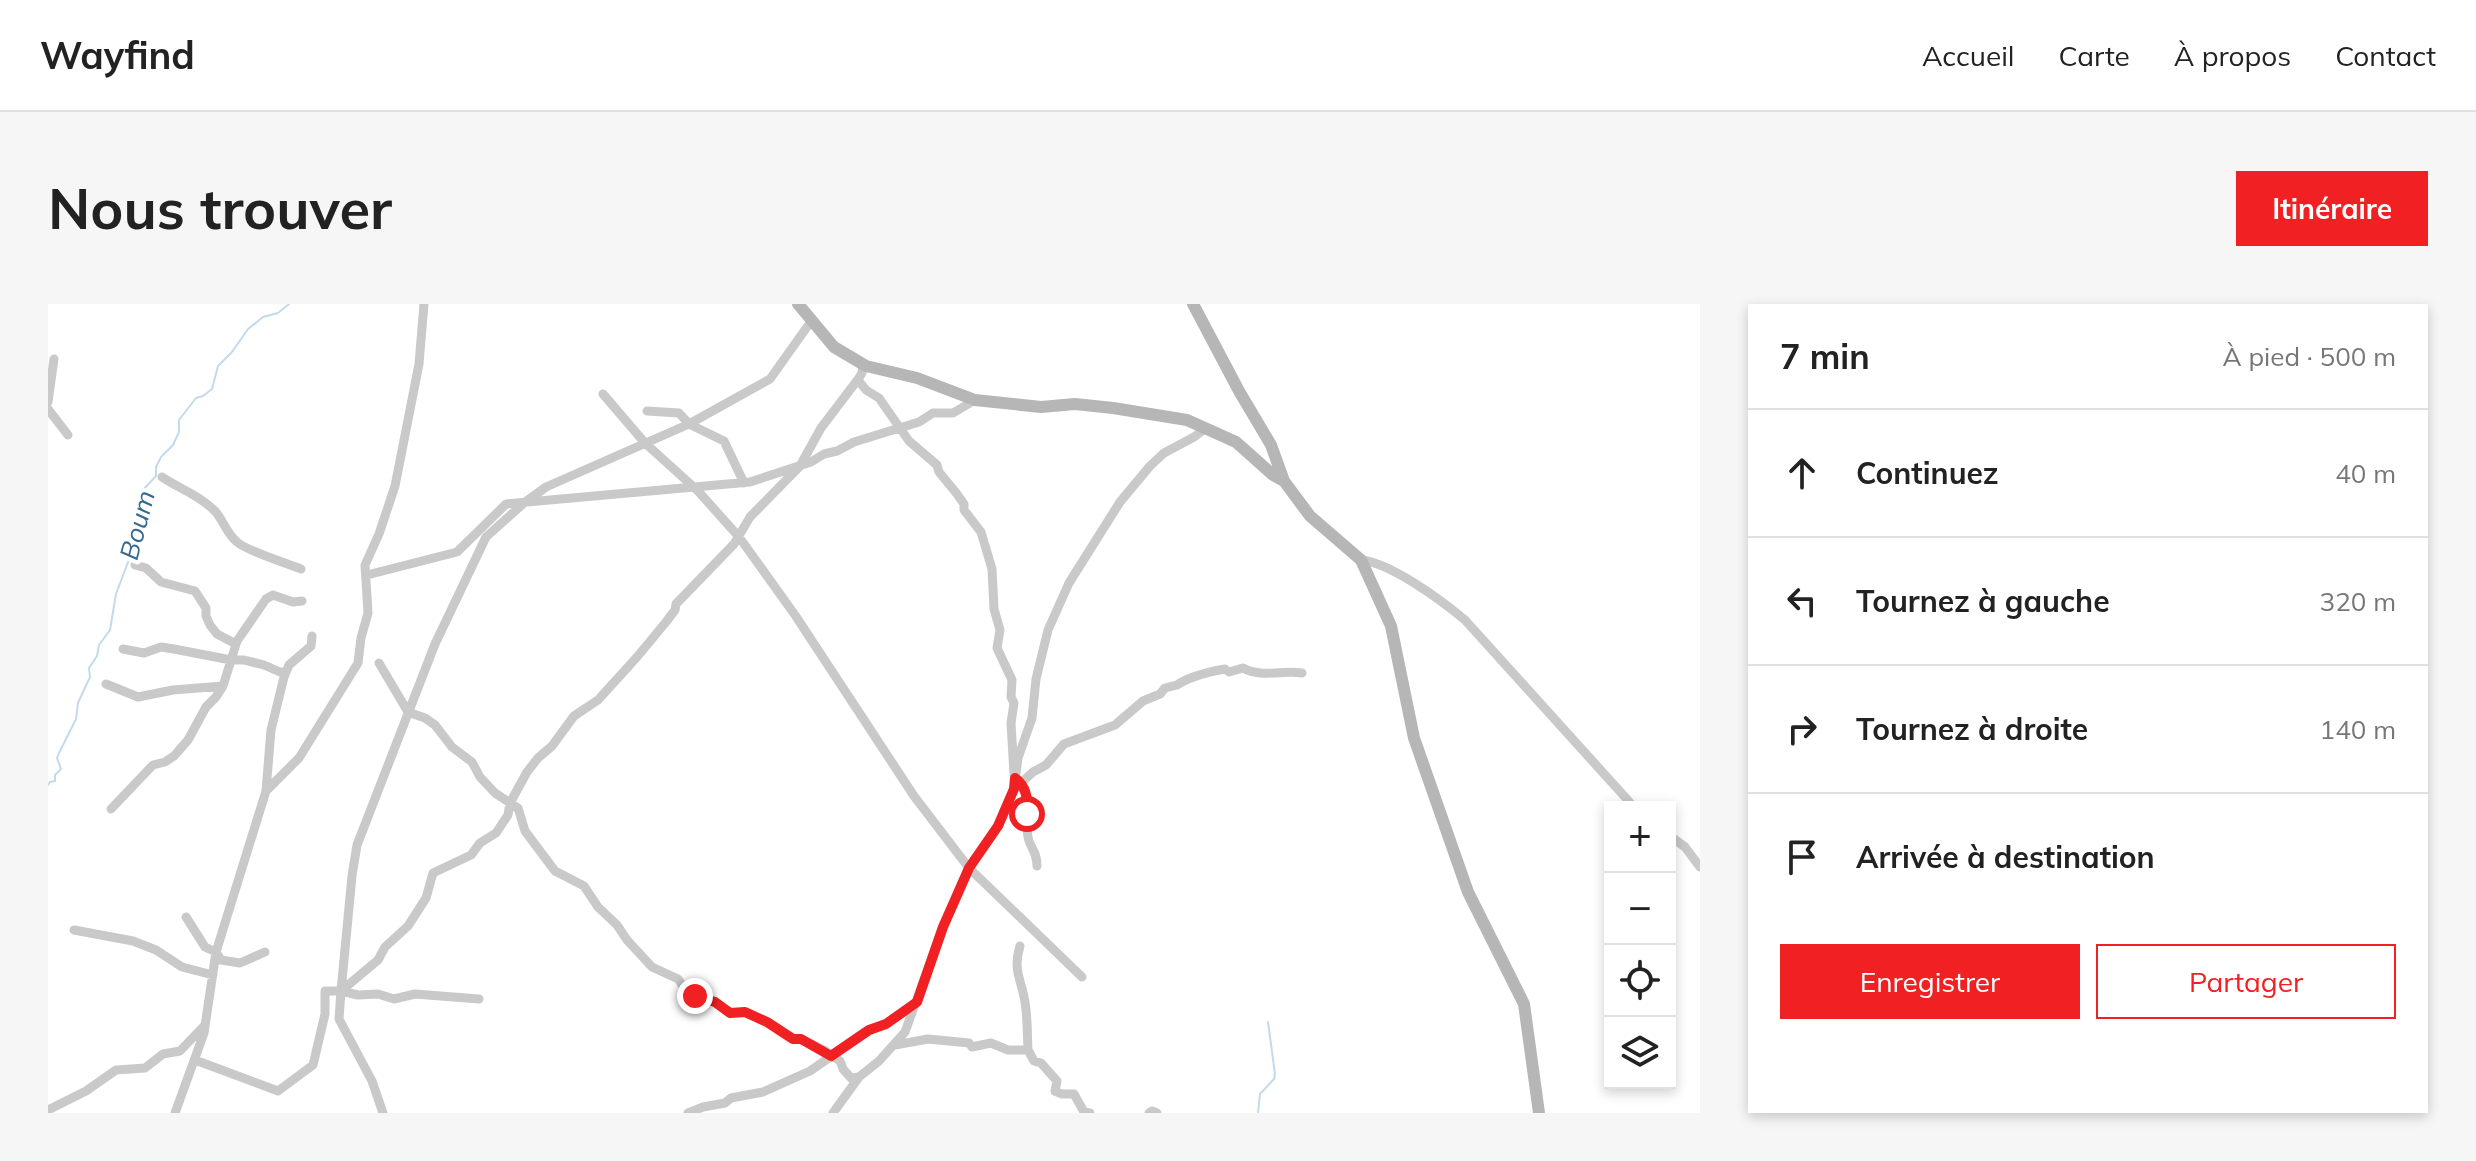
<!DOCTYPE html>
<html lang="fr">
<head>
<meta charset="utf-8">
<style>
	:root { --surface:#fff; --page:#f6f6f6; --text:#222; --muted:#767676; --line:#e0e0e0; --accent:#f12023 }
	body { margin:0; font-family:Mulish,sans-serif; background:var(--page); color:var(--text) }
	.controls { position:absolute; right:24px; bottom:24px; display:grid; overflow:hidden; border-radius:0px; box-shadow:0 4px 12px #0003 }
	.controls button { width:72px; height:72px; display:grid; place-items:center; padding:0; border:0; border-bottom:2px solid var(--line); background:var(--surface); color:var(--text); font:40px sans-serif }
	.stop { position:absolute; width:24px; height:24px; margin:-18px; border:6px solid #f12023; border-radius:50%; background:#fff }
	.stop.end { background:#f12023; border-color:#fff; box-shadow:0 2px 8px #0008 }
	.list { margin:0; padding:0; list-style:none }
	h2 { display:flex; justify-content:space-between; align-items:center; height:104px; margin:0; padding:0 32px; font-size:34px }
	h2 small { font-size:26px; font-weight:400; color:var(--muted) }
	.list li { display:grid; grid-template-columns:52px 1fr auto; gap:24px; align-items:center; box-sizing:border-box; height:128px; padding:0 32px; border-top:2px solid var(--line) }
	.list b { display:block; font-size:30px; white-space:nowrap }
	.list em { font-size:26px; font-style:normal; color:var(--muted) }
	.actions { display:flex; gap:16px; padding:24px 32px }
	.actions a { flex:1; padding:18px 0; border:2px solid var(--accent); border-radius:0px; text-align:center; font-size:28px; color:var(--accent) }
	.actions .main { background:var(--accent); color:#fff }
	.icon { flex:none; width:44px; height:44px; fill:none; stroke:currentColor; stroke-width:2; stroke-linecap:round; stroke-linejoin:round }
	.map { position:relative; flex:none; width:1652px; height:809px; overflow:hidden; border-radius:0px }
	header { display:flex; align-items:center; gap:48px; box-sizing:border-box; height:112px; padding:0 40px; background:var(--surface); border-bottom:2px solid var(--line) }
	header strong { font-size:38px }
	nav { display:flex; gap:44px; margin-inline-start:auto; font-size:28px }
	.intro { display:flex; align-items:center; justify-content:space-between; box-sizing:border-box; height:192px; padding:0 48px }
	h1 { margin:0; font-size:56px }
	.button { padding:20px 36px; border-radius:0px; background:var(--accent); color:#fff; font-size:28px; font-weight:700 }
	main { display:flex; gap:48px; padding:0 48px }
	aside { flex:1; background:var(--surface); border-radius:0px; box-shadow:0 4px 12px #0003 }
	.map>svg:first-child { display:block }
</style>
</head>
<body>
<header>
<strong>Wayfind</strong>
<nav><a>Accueil</a><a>Carte</a><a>À propos</a><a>Contact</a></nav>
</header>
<div class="intro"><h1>Nous trouver</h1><a class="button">Itinéraire</a></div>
<main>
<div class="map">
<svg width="1652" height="809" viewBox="0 0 1652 809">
	<rect width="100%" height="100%" fill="#fff"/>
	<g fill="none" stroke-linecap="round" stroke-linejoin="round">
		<!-- stream -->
		<path stroke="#c2daed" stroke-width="2" d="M 0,481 L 2,478 L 7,477 L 7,471 L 13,465 L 9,454 L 11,449 L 28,415 L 30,399 L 42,373 L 41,364 L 49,352 L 51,341 L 62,326 L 68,290 L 82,253 L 83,241 L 97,212 L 91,199 L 94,187 L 108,172 L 108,163 L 113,153 L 125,141 L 131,128 L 131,116 L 148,94 L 155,92 L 164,85 L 170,62 L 184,48 L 200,25 L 215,13 L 230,9 L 241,0
			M 1210,809 L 1212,790 L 1226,775 L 1227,770 L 1220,718"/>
		<!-- street -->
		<path stroke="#c9c9c9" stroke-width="9" d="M 764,16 L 722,75 L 641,120 L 498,183 L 476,199 L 438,233 L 387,340 L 309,541 L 304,572 L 293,687 L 330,656 L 337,643 L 360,622 L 378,594 L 385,569 L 423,551 L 432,539 L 448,529 L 460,511 L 462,499 L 479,468 L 490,454 L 504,442 L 526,412 L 550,396 L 589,353 L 618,318 L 627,306 L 628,300 L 686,240 L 702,213 L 752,162 L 773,124 L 811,74 L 814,69 L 815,60
			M 810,76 L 818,86 L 831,94 L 861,137 L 889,161 L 891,168 L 909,190 L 916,200 L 916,206 L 933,228 L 944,265 L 946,305 L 952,326 L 949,344 L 964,376 L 963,393 L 966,399 L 963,419 L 966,470 L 981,496 C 979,504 978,529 981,537 C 985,547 989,550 989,562
			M 555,90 L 597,139 L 650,187 L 691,233 L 747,311 L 866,492 L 921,564 L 1034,673
			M 0,98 L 6,55
			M 0,105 L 20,131
			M 599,107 L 631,109 L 641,120 L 676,137 L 696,179
			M 114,173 C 132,185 151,191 167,207 C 175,216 179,230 189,238 C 199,247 238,259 253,265
			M 1313,256 C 1343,259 1393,296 1417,316 L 1586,503
			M 87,261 L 98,264 L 113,278 L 147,287 L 158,304 L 158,312 L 162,321 L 169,330 L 188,340
			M 319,271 L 409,248 L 458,200 L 702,178 L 763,158 L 776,150 L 789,147 L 806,138 L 871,118 L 885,109 L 905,109 L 927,96
			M 75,345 L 96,349 L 113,343 L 126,345 L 183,356 L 196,356 L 216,361 L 232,368 L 238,368
			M 331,359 L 360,408 L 377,414 L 387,421 L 404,443 L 424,458 L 432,473 L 447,489 L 470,504 L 477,527 L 507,567 L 536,582 L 550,603 L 569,621 L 579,636 L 604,663 L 630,675 L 637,685 L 647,692 L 667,698 L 682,709 L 697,708 L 719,718 L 745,735 L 753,735 L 776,746 L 792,757 L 795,765 L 803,774 L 811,773
			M 58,380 L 90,393 L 125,386 L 175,382
			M 973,479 L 985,468 L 998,461 L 1016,440 L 1067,421 L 1095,397 L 1112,390 L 1117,384 L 1129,381 C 1142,372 1160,368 1177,365 L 1181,368 L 1195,364 C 1213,374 1234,366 1254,369
			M 218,487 L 223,426 L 236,373 L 241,361 L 263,342 L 264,332
			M 63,505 L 105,461 L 117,458 L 126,452 L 140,436 L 158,403 L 168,393 L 175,382 L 189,337 L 218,295 L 225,291 L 245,298 L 254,297
			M 1622,532 L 1637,543 L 1652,563
			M 138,613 L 157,643 L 168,648 L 173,656 L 192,659 L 217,648
			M 26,626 L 85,637 L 108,646 L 134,663 L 165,671
			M 972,642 C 965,665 972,673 976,693 C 980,710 979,729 980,746
			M 293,687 L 310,691 L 330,690 L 346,695 L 367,690 L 431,695
			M 847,741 L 880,735 L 921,739 L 924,743 L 943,739 L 960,746 L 980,746 L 986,757 L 993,759 L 1009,777 L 1007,787 L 1014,790 L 1026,790 L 1036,808 L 1042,809
			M 147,756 L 230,787 L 265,761 L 277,710 L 277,687 L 293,687 L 291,715 L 324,777 L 335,809
			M 0,806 L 38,787 L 68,766 L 97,764 L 115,750 L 132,747 L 157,721
			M 127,809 L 156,729 L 168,648 L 218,487 L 251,454 L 310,359 L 313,334 L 320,309 L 317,261 L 331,230 L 347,182 L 371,60 L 376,0
			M 640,809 L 655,803 L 677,799 L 683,794 L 715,788 L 762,767 L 821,726 L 838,720 L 866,700
			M 785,809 L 811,773 L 831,757 L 857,728 L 895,623 L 921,564 L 950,522 L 966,485 L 970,454 L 984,414 L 988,375 L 1000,326 L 1021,279 L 1072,198 L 1102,162 L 1116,149 L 1146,133 L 1158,124
			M 1101,809 L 1104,807 L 1109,809"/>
		<!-- secondary -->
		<path stroke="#b6b6b6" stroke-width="12" d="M 750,0 L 786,43 L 818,62 L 869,74 L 927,96 L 993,103 L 1027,100 L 1065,104 L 1139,116 L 1188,138 L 1225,171 L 1236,177
			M 1145,0 L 1191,87 L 1223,141 L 1236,177 L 1262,212 L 1313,256 L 1343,322 L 1366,434 L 1420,588 L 1476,700 L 1491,809"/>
	</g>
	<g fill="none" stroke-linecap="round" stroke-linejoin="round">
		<!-- route -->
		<path stroke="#f12023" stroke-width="10" d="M 647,692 L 667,698 L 682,709 L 697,708 L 719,718 L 745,735 L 753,735 L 783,752 L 821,726 L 838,720 L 869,698 L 895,623 L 921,564 L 950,522 L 966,485 L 967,474 C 980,484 979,495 979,510"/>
	</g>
	<g text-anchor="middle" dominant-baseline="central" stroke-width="8" stroke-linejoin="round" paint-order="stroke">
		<!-- water labels -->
		<g font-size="26" font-style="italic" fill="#356993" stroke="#fff">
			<text transform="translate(89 221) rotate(-75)">Boum</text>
		</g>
	</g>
</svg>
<div class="controls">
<button>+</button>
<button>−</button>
<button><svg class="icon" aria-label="locate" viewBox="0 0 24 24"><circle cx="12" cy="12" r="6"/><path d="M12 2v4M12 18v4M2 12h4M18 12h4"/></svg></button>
<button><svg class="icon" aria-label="layers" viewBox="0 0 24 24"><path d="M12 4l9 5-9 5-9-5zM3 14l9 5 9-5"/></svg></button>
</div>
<div class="stop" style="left:979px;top:510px"></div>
<div class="stop end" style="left:647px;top:692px"></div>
</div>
<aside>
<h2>7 min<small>À pied · 500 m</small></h2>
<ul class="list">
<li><svg class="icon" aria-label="ahead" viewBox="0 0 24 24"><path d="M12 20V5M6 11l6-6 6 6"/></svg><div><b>Continuez</b></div><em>40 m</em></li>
<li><svg class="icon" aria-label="left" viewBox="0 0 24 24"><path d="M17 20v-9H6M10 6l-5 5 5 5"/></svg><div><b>Tournez à gauche</b></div><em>320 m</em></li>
<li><svg class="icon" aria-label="right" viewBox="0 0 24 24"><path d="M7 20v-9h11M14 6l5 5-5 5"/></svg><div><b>Tournez à droite</b></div><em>140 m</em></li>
<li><svg class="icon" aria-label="arrive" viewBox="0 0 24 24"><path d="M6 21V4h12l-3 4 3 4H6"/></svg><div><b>Arrivée à destination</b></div></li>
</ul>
<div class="actions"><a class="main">Enregistrer</a><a>Partager</a></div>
</aside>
</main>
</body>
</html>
